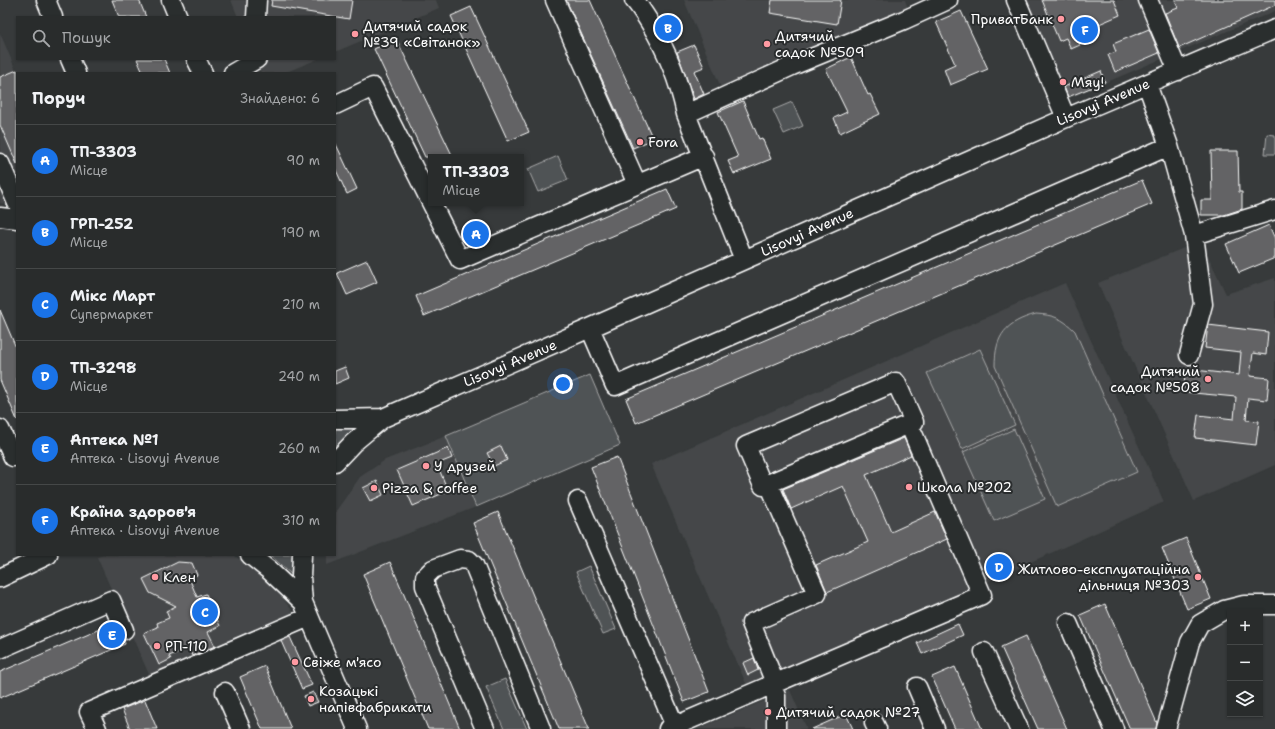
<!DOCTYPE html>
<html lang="uk">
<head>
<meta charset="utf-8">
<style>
	:root { --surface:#292c2c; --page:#313434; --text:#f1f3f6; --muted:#a5a7a9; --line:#454848; --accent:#1a73e8 }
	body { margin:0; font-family:"Shantell Sans",sans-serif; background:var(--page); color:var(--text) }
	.controls { position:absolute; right:12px; bottom:12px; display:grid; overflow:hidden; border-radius:0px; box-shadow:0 1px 3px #0004 }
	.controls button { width:36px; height:36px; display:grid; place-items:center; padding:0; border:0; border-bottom:1px solid var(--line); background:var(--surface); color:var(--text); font:20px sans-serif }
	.you { position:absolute; left:563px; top:384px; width:14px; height:14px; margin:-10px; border:3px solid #fff; border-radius:50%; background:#1a73e8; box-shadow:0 0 0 6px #1a73e833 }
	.badge { display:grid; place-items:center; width:26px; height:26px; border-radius:50%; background:var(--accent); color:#fff; font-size:13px; font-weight:700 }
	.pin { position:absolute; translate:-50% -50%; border:2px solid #fff; box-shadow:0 1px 4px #0006 }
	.popup { position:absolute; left:428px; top:154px; width:96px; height:52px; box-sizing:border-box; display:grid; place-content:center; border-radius:0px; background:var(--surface); filter:drop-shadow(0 1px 3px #0005); font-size:13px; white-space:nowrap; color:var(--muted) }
	.popup b { font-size:15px; color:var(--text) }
	.popup::after { content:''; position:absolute; left:50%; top:100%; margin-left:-8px; border:8px solid transparent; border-top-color:var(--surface) }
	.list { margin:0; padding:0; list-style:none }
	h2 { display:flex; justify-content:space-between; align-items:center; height:52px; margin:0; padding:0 16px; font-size:17px }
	h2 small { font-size:13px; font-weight:400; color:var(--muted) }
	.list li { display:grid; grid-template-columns:26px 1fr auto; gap:12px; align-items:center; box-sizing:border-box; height:72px; padding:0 16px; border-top:1px solid var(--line) }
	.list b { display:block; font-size:15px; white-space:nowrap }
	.list p { margin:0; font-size:13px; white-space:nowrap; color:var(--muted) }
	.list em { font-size:13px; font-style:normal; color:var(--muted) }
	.icon { flex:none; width:22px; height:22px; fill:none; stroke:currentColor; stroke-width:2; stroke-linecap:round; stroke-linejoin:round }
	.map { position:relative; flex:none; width:1275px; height:729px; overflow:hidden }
	.search { position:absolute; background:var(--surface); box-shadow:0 1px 3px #0004; left:16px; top:16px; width:320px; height:44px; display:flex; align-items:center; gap:10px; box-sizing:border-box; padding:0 14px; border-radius:0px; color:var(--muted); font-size:15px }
	.panel { position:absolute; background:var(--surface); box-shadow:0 1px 3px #0004; left:16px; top:72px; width:320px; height:484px; border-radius:0px }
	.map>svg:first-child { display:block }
</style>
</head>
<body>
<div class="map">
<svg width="1275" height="729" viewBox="0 0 1275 729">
	<rect width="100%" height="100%" fill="#373a3b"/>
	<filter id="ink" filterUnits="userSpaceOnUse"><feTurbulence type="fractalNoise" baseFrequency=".025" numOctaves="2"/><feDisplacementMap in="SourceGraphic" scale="8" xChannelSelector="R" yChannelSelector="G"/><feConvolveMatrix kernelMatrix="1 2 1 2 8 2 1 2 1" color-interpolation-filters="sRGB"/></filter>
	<g filter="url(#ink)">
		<!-- built -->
		<path fill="#444748" d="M 231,0 L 436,0 L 439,8 L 335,52 L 335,17 L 238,17 Z
			M 684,0 L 905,0 L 909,11 L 722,90 Z
			M 1019,0 L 1275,0 L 1275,11 L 1062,101 Z
			M 0,33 L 17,73 L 17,205 L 0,203 Z
			M 255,59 L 318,59 L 284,73 L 261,73 Z
			M 1201,241 L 1226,294 L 1275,278 L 1275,465 L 1194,501 L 1098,283 Z
			M 1065,283 L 1164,502 L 978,586 L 748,688 L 651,464 Z
			M 446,436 L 476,507 L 327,565 L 327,555 L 335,555 L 336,511 L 360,477 L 385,460 Z
			M 105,555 L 235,556 L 270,582 L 302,623 L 155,688 L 97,557 Z
			M 790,690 L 807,729 L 697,729 Z"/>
		<!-- green -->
		<path fill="#505354" stroke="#a8a9aa" d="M 792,102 L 803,126 L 784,134 L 773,110 Z
			M 1267,134 L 1275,135 L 1275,154 L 1265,154 Z
			M 558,156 L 568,180 L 538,192 L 528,169 Z
			M 1036,314 C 1054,315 1062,318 1075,331 L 1137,472 L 1057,507 L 995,366 C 995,335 1006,322 1036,314 Z
			M 980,349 L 1015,425 L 962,449 L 927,373 Z
			M 590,375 L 620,445 L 476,507 L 446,436 Z
			M 364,423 L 335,452 L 335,427 Z
			M 1014,429 L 1045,499 L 994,521 L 963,452 Z
			M 270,555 L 296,555 L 292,575 Z
			M 589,566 L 616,629 L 603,634 L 576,572 Z
			M 505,679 L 527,729 L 504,729 L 486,687 Z"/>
		<!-- building -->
		<path fill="#636465" stroke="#fff" d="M 112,0 L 139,0 L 146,17 L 119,17 Z
			M 272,0 L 352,0 L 349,19 L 271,6 Z
			M 566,0 L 590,0 L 653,139 L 633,148 Z
			M 772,0 L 841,0 L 837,24 L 770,13 Z
			M 1042,0 L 1114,0 L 1120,15 L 1076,34 L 1080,45 L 1071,49 L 1066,38 L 1059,41 Z
			M 1175,0 L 1275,0 L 1275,5 L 1179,48 L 1165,13 L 1178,8 Z
			M 471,7 L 529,132 L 508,141 L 451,16 Z
			M 961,11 L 988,69 L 950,85 L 944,69 L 955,64 L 936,22 Z
			M 1149,29 L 1159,53 L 1115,72 L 1108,55 L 1116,52 L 1113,44 Z
			M 396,38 L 453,157 L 425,157 L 374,49 Z
			M 694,45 L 704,67 L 694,71 L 704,94 L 694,99 L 677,52 Z
			M 851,57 L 868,95 L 870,94 L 880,114 L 840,133 L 834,118 L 847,112 L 826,69 Z
			M 137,59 L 164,59 L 170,73 L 143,73 Z
			M 17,70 L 17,164 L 0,125 L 0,77 Z
			M 1101,71 L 1105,82 L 1068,97 L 1064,87 Z
			M 743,101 L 759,139 L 762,138 L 771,159 L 734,174 L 728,161 L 738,157 L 718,112 Z
			M 335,142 L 357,189 L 347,194 L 335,168 Z
			M 1211,151 L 1238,151 L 1239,192 L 1242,192 L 1242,209 L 1224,215 L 1201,215 L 1201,200 L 1212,200 Z
			M 1142,180 L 1152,204 L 636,423 L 626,399 Z
			M 667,189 L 676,209 L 424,316 L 416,296 Z
			M 1269,225 L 1275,239 L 1275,258 L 1239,273 L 1226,244 Z
			M 481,226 L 485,237 L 472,242 L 467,231 Z
			M 367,260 L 377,282 L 347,295 L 337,273 Z
			M 0,310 L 17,350 L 17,420 L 0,380 Z
			M 1208,325 L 1268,332 L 1266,355 L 1253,353 L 1250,376 L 1269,378 L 1267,400 L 1248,398 L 1246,420 L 1259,421 L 1256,445 L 1195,438 L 1198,415 L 1234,419 L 1236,397 L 1183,392 L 1186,369 L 1239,375 L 1241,352 L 1205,348 Z
			M 345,367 L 349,378 L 335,384 L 335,371 Z
			M 904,438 L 911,455 L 866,475 L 891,532 L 935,512 L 947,539 L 827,592 L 816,565 L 868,542 L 843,486 L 791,509 L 783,489 Z
			M 501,446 L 507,460 L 494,466 L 487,453 Z
			M 448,448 L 452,458 L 437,464 L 448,491 L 413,506 L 397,470 Z
			M 617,457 L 709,692 L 684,702 L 591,467 Z
			M 377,481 L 383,495 L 370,501 L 363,488 Z
			M 498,512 L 589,729 L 559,729 L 473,523 Z
			M 1186,538 L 1211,599 L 1187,609 L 1162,548 Z
			M 1005,557 L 1011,569 L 993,577 L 987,566 Z
			M 178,562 L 192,563 L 197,575 L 189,578 L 197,597 L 206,594 L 220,626 L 208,632 L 215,646 L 192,656 L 189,648 L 169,656 L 171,659 L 159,665 L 144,633 L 158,627 L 157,623 L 169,618 L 166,611 L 176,606 L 150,593 L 143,579 Z
			M 390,562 L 402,590 L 460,729 L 428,729 L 363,574 Z
			M 1105,604 L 1157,723 L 1156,729 L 1130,729 L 1080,615 Z
			M 958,624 L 963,635 L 922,654 L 917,643 Z
			M 110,625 L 115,635 L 118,639 L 124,640 L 125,644 L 0,698 L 0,672 Z
			M 1026,636 L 1067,729 L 1038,729 L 1001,647 Z
			M 290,637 L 312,685 L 302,689 L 281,641 Z
			M 754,658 L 758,670 L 748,675 L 743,663 Z
			M 265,666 L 291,729 L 262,729 L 240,677 Z
			M 955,667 L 982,729 L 955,729 L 937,688 L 932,677 Z
			M 313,692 L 318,702 L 308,706 L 304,696 Z
			M 145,700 L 157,729 L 130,729 L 122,709 Z
			M 846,714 L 853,729 L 812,729 Z"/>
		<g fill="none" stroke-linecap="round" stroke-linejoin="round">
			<defs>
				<path id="minor" d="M 46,0 L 53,17
					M 171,0 L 178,17
					M 555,0 L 637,184
					M 634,0 C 640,7 645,15 650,23 C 667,51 679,81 686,114 L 744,260
					M 1016,0 L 1066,118
					M 1148,0 L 1178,71
					M 256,17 L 257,0
					M 70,59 L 76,73
					M 196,59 L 203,73
					M 233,73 L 257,59
					M 1147,84 L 1169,146 L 1194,235 L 1275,210
					M 335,105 L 373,87 L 460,260 L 704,156
					M 686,114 L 792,66 L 904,20 L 948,0
					M 0,163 L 17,203
					M 0,217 L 17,219
					M 590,328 L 615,386 L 1169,146
					M 1189,355 L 1203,304 L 1194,235
					M 896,382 L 914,422 L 763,486 L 746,446 Z
					M 335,419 L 383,418
					M 0,429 L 13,457
					M 335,462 L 353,443 L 383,418 L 590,328 L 1066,118 L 1275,29
					M 769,484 L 817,594 L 751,623 L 775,683
					M 578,501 L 675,726
					M 250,555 L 270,571 L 303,602
					M 302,555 L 301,577 L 303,602 L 357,729
					M 0,578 L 48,555
					M 1068,623 L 1114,729
					M 0,649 L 111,600 L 124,630
					M 984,652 L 1019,729
					M 771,685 L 776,696 L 776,729
					M 917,687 L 935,729
					M 225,692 L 241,729
					M 874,723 L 877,729
					M 97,729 L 89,712 L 309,617
					M 485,729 L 425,586 L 425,577 L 433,569 L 460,559 L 469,560 L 474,565 L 541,729
					M 668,729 L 982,595 L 909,424
					M 1166,729 L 1190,642 L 1200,624 L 1224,610 L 1244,605 L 1275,605"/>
			</defs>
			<!-- minor casing -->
			<use href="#minor" stroke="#fff" stroke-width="21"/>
			<!-- minor -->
			<use href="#minor" stroke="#2a2d2e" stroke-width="18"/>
		</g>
	</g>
	<!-- markers -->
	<g fill="#ff9aa2" stroke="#2a2d2e" stroke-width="1.5">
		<circle cx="1061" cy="19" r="4"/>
		<circle cx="355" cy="34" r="4"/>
		<circle cx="767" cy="44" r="4"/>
		<circle cx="1063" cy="82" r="4"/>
		<circle cx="640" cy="142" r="4"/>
		<circle cx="1208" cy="379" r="4"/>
		<circle cx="426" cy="466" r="4"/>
		<circle cx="909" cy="487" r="4"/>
		<circle cx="374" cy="488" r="4"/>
		<circle cx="155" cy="577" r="4"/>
		<circle cx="1198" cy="577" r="4"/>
		<circle cx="157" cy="646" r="4"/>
		<circle cx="295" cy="662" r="4"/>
		<circle cx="311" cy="699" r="4"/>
		<circle cx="768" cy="712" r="4"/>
	</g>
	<g text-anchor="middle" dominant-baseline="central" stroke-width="4" stroke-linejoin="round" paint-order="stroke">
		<!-- poi labels -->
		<g font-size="14" fill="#fff" stroke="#2a2d2e" text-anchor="start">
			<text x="1053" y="19" text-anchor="end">ПриватБанк</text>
			<text x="363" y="26">Дитячий садок<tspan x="363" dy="16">№39 «Світанок»</tspan></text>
			<text x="775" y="36">Дитячий<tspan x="775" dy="16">садок №509</tspan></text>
			<text x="1071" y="82">Мяу!</text>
			<text x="648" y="142">Fora</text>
			<text x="1200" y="371" text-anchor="end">Дитячий<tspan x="1200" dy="16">садок №508</tspan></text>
			<text x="434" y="466">У друзей</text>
			<text x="917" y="487">Школа №202</text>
			<text x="382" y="488">Pizza &amp; coffee</text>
			<text x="1190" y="569" text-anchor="end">Житлово-експлуатаційна<tspan x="1190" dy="16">дільниця №303</tspan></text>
			<text x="163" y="577">Клен</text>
			<text x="165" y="646">РП-110</text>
			<text x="303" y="662">Свіже м'ясо</text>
			<text x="319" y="691">Козацькі<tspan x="319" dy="16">напівфабрикати</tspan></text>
			<text x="776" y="712">Дитячий садок №27</text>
		</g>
		<!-- street labels -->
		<g font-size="14" fill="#fff" stroke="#2a2d2e">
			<text transform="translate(1103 102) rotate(-23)">Lisovyi Avenue</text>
			<text transform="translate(807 232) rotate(-24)">Lisovyi Avenue</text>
			<text transform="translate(510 363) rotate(-23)">Lisovyi Avenue</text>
		</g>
	</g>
</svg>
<div class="controls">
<button>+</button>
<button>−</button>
<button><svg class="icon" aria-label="layers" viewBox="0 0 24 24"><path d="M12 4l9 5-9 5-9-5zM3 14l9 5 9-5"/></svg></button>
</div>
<div class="you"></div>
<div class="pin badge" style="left:476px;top:234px">A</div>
<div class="popup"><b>ТП-3303</b>Місце</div>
<div class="pin badge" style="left:668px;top:28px">B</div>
<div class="pin badge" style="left:205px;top:612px">C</div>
<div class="pin badge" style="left:999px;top:567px">D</div>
<div class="pin badge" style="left:112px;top:635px">E</div>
<div class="pin badge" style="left:1085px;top:30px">F</div>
<div class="search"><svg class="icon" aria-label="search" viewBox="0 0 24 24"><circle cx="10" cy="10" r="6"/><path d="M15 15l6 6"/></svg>Пошук</div>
<section class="panel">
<h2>Поруч<small>Знайдено: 6</small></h2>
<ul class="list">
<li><span class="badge">A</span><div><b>ТП-3303</b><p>Місце</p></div><em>90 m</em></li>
<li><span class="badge">B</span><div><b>ГРП-252</b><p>Місце</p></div><em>190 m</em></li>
<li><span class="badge">C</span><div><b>Мікс Март</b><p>Супермаркет</p></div><em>210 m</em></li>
<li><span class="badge">D</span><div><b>ТП-3298</b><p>Місце</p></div><em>240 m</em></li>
<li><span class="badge">E</span><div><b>Аптека №1</b><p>Аптека · Lisovyi Avenue</p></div><em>260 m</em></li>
<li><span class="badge">F</span><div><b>Країна здоров'я</b><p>Аптека · Lisovyi Avenue</p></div><em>310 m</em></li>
</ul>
</section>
</div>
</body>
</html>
